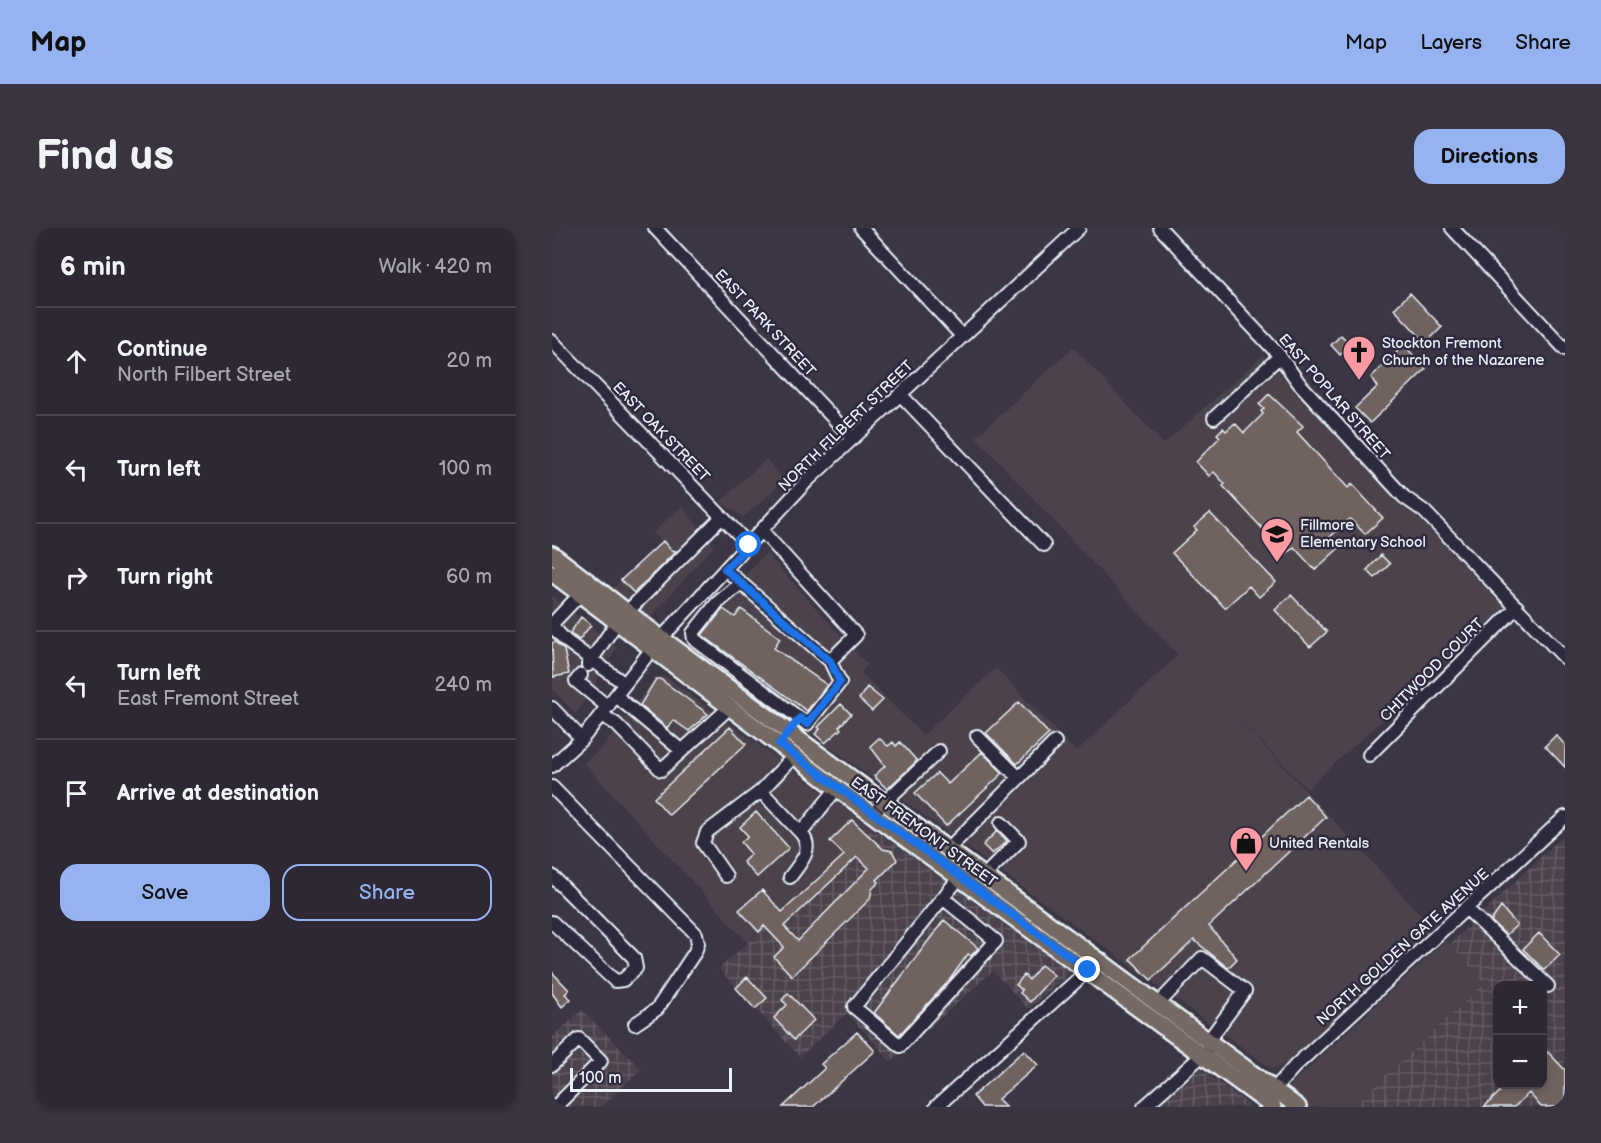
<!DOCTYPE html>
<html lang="en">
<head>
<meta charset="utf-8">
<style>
	:root { --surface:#2d2833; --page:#39343f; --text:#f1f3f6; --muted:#a7a6ac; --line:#48444e; --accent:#95b2f1 }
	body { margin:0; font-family:"Balsamiq Sans",sans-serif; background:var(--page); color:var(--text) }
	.controls { position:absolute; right:18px; bottom:18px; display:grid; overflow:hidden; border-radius:12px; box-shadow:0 3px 9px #0003 }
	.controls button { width:54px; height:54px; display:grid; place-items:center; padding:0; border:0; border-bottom:2px solid var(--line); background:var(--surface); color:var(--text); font:30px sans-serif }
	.scale { position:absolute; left:18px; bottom:15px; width:162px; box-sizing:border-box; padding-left:6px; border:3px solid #e8f1f8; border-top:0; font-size:16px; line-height:21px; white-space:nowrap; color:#e8f1f8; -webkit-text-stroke:4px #2f2a3d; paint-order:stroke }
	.stop { position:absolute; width:18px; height:18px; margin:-14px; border:4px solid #1a73e8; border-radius:50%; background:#fff }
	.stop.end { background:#1a73e8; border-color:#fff; box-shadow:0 2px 6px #0008 }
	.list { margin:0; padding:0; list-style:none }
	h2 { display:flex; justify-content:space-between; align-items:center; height:78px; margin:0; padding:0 24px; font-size:26px }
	h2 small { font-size:20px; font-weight:400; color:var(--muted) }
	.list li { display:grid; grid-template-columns:39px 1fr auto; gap:18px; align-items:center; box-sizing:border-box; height:108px; padding:0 24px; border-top:2px solid var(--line) }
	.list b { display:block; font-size:22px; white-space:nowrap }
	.list p { margin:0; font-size:20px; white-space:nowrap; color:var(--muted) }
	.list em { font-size:20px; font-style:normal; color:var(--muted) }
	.actions { display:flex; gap:12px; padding:18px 24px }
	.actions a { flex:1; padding:14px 0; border:2px solid var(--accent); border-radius:18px; text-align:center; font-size:21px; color:var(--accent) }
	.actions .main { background:var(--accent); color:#111 }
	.icon { flex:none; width:33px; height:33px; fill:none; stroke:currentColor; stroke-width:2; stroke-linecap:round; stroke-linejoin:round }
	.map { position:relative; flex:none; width:1013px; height:879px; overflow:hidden; border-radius:18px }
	header { display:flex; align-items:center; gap:36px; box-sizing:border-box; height:84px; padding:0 30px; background:var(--accent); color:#111 }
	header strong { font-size:28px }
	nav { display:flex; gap:33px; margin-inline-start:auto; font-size:21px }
	.intro { display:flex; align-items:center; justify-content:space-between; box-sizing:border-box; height:144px; padding:0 36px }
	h1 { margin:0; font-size:42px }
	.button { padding:15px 27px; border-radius:18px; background:var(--accent); color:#111; font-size:21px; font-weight:700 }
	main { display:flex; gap:36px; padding:0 36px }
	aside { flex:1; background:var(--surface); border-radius:18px; box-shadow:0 3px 9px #0003 }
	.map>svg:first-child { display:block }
</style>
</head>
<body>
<header>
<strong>Map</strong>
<nav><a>Map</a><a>Layers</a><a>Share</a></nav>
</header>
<div class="intro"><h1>Find us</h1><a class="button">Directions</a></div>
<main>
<aside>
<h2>6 min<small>Walk · 420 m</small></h2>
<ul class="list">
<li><svg class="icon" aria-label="ahead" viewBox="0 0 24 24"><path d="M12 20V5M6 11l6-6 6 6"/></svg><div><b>Continue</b><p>North Filbert Street</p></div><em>20 m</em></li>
<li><svg class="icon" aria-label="left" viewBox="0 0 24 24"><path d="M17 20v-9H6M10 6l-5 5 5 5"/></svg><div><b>Turn left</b></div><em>100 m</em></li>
<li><svg class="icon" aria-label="right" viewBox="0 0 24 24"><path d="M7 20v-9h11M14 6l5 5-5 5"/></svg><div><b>Turn right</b></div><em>60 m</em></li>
<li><svg class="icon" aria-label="left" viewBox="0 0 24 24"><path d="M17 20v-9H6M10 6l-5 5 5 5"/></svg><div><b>Turn left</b><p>East Fremont Street</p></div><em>240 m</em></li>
<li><svg class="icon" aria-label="arrive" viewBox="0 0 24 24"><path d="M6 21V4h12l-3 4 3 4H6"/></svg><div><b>Arrive at destination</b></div></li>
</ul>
<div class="actions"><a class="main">Save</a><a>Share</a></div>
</aside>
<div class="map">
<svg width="1013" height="879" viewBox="0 0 1013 879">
	<defs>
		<pattern id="industrial-grid" width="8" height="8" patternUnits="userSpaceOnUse" patternTransform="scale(1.5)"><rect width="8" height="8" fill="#4b424c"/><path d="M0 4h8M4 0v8" fill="none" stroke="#655e67"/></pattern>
	</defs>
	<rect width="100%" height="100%" fill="#3c3544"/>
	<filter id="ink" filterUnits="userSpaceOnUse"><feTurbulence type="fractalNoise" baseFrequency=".0167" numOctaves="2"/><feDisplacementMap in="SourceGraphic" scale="12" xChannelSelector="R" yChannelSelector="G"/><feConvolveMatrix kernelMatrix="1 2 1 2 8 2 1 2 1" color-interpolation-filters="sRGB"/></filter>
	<g filter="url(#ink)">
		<!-- built -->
		<path fill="#4b424c" d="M 521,119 L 612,216 L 711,127 L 953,380 L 755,561 L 675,478 L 880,699 L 733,837 L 720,841 L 154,429 L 145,415 L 148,395 L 214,325 L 316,437 L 309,445 L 371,507 L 444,440 L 524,524 L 626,427 L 424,209 Z
			M 214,231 L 233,252 L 192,289 L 168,274 Z
			M 130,278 L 162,318 L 98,390 L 60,361 L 109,314 L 101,304 Z
			M 0,367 L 65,420 L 24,486 L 0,461 Z
			M 113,448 L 320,600 L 195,714 L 32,535 L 53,517 L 103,450 Z
			M 894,712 L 934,754 L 800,879 L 753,879 L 746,875 L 737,858 Z"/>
		<!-- industrial -->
		<path fill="url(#industrial-grid)" fill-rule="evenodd" d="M 320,600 L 519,744 L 476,781 L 441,743 L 339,834 L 295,785 L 248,829 L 167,741 Z
			M 1013,606 L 1013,879 L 800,879 L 933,755 L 898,716 ZM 945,758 L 990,758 L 990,856 L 945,856 Z
			M 30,782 L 89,841 L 49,879 L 0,879 L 0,809 Z
			M 648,840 L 700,879 L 604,879 Z"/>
		<!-- building -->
		<path fill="#6f625e" stroke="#e8f1f8" stroke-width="1.5" fill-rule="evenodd" d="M 858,65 L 890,99 L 874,115 L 842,81 Z
			M 789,107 L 799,117 L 788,127 L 779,117 Z
			M 852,117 L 874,141 L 818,195 L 803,180 L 825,159 L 819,149 Z
			M 717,166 L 751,198 L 745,204 L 796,260 L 800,256 L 831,290 L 813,306 L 798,291 L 777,310 L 787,320 L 763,342 L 742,319 L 734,326 L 671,258 L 673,256 L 662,244 L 657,248 L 644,234 L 668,209 L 665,206 L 671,200 L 674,203 L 683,195 L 692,205 L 711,186 L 709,183 L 712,181 L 707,176 Z
			M 658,285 L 724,354 L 707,369 L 697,358 L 673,380 L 620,325 L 645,302 L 642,299 Z
			M 111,313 L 119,322 L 124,323 L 82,365 L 69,352 Z
			M 829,327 L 838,336 L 823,350 L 815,342 Z
			M 739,367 L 775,404 L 758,419 L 723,382 Z
			M 171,381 L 183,389 L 189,381 L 228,410 L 222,420 L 275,457 L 255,483 L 150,407 Z
			M 29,389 L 39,397 L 27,412 L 18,405 Z
			M 3,414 L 12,422 L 17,446 L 1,449 L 0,415 Z
			M 104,451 L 108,451 L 156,486 L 137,503 L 121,492 L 115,500 L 88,477 Z
			M 315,459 L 331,472 L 320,483 L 307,471 Z
			M 467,474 L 497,506 L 465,536 L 434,505 Z
			M 289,476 L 299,486 L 287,499 L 289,501 L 273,515 L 263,506 L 268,501 L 266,499 Z
			M 178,499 L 194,516 L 117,587 L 102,570 Z
			M 1004,507 L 1013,517 L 1013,539 L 993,518 Z
			M 327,510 L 336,518 L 341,514 L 344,518 L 348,514 L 365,533 L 335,561 L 322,548 L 333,538 L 318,518 Z
			M 430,524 L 451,545 L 394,598 L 363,565 L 385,545 L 396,556 Z
			M 754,567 L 774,589 L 657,698 L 685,731 L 676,740 L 642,712 L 599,752 L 578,731 Z
			M 204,584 L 237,620 L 205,649 L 191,634 L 199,626 L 189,614 L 196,608 L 188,599 Z
			M 300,592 L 331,621 L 340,623 L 345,632 L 325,652 L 327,654 L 320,661 L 318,671 L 240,748 L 222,729 L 232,719 L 212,698 L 207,704 L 187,682 L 210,662 L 230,684 L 292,627 L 278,613 ZM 305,629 L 317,640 L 246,713 L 232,698 Z
			M 445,603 L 455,613 L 440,626 L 431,617 Z
			M 949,679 L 965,697 L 954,707 L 939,693 Z
			M 392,692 L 426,720 L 419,728 L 416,726 L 396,754 L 347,807 L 322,785 Z
			M 987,705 L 1008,727 L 992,742 L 971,721 Z
			M 489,737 L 502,747 L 478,774 L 468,765 L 470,762 L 464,757 L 472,747 L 477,752 Z
			M 0,744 L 17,762 L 13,766 L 19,771 L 10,779 L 0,765 Z
			M 195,749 L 215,770 L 203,781 L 184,760 Z
			M 236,765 L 262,792 L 242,812 L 222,790 L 235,777 L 230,772 Z
			M 305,804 L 323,823 L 261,879 L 231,879 L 273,840 L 269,836 Z
			M 472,822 L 486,837 L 446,871 L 454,879 L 430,879 L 421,868 Z
			M 996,824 L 1013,842 L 1013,879 L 989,879 L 977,865 L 962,879 L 932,879 L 956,856 L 990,856 L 990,829 Z"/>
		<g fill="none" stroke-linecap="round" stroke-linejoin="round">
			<defs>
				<path id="minor" d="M 103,0 L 300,210
					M 309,0 L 410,108
					M 608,0 L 726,126 L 747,155 L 852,269 L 872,283 L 1013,430
					M 900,0 L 1013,121
					M 0,113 L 197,317
					M 348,166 L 492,317
					M 662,190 L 728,128
					M 173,341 L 278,433 L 304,407 L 210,303
					M 189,355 L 165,375 L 141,405 L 142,411 L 255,496 L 288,454 L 278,433
					M 0,396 L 34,360
					M 0,398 L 14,413 L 73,456
					M 36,437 L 65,394 L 170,289
					M 29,447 L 24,453 L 56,479
					M 64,468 L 130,523
					M 0,480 L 30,511
					M 50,487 L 64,496 L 109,542 L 178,479
					M 425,508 L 467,550
					M 817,527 L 965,379
					M 242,528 L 209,563 L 249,605 L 285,560
					M 0,538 L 30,511 L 103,417 L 255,253 L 527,0
					M 0,559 L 144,706 L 146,715 L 143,724 L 105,781 L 83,796
					M 320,586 L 387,523
					M 396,621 L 503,514
					M 0,648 L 82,730 L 84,740 L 71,752 L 63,753 L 0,694
					M 174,648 L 151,615 L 155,604 L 209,563
					M 432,648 L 467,613 L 449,595
					M 238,649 C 248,635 263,621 249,605
					M 392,671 L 444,713 L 348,818 L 302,779 L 407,650
					M 915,681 L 996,758
					M 606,776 L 650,730 L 693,763 L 656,813
					M 0,837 L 27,811 L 49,833 L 3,879
					M 717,867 L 743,838 L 1013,589
					M 384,879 L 542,737
					M 592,879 L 656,822"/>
				<path id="major" d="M 0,326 L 109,410 L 746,879
					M 0,345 L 291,565 L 721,879"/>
			</defs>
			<!-- minor casing -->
			<use href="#minor" stroke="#e8f1f8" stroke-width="16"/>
			<!-- major casing -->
			<use href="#major" stroke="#e8f1f8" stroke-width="20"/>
			<!-- minor -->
			<use href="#minor" stroke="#2f2a3d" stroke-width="12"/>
			<!-- major -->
			<use href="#major" stroke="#756964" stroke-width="15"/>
		</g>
	</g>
	<g fill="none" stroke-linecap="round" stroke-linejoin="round" filter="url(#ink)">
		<!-- route -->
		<path stroke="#1a73e8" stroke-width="8" d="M 197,317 L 173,341 L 278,433 L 288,454 L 255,496 L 248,490 L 227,516 L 536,742"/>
	</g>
	<!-- icons -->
	<defs>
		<symbol id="church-pin" viewBox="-11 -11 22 30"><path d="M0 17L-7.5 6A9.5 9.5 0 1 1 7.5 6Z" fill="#ff9aa2" stroke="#2f2a3d"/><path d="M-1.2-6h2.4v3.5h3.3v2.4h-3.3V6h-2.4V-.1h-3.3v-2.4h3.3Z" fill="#111"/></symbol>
		<symbol id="school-pin" viewBox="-11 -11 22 30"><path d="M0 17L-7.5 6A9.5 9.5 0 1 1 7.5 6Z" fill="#ff9aa2" stroke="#2f2a3d"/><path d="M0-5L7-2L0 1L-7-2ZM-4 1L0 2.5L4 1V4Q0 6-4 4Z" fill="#111"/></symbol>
		<symbol id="shop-pin" viewBox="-11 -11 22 30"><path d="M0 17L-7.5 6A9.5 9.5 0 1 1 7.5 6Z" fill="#ff9aa2" stroke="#2f2a3d"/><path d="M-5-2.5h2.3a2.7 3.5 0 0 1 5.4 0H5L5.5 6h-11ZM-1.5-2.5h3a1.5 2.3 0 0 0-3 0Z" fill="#111"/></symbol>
	</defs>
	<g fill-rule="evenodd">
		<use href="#church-pin" x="788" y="105" width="38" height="52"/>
		<use href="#school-pin" x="706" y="287" width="38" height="52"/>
		<use href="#shop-pin" x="675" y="596" width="38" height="52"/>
	</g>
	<g text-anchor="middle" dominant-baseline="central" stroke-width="5" stroke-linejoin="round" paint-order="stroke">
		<!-- street labels -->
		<g font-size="15" fill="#e8f1f8" stroke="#2f2a3d">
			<text transform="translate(213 95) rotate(47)">EAST PARK STREET</text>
			<text transform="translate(782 169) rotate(49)">EAST POPLAR STREET</text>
			<text transform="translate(294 198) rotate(-44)">NORTH FILBERT STREET</text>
			<text transform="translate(109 204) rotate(46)">EAST OAK STREET</text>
			<text transform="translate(880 442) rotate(-45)">CHITWOOD COURT</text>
			<text transform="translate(372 604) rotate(36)">EAST FREMONT STREET</text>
			<text transform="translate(851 719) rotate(-42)">NORTH GOLDEN GATE AVENUE</text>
		</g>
		<!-- poi labels -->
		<g font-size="15" fill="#e8f1f8" stroke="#2f2a3d" text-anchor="start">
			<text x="830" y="115">Stockton Fremont<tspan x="830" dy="17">Church of the Nazarene</tspan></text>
			<text x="748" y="297">Fillmore<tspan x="748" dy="17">Elementary School</tspan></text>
			<text x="717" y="615">United Rentals</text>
		</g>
	</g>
</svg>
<div class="controls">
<button>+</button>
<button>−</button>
</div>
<div class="scale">100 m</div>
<div class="stop" style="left:197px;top:317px"></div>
<div class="stop end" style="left:536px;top:742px"></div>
</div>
</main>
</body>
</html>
